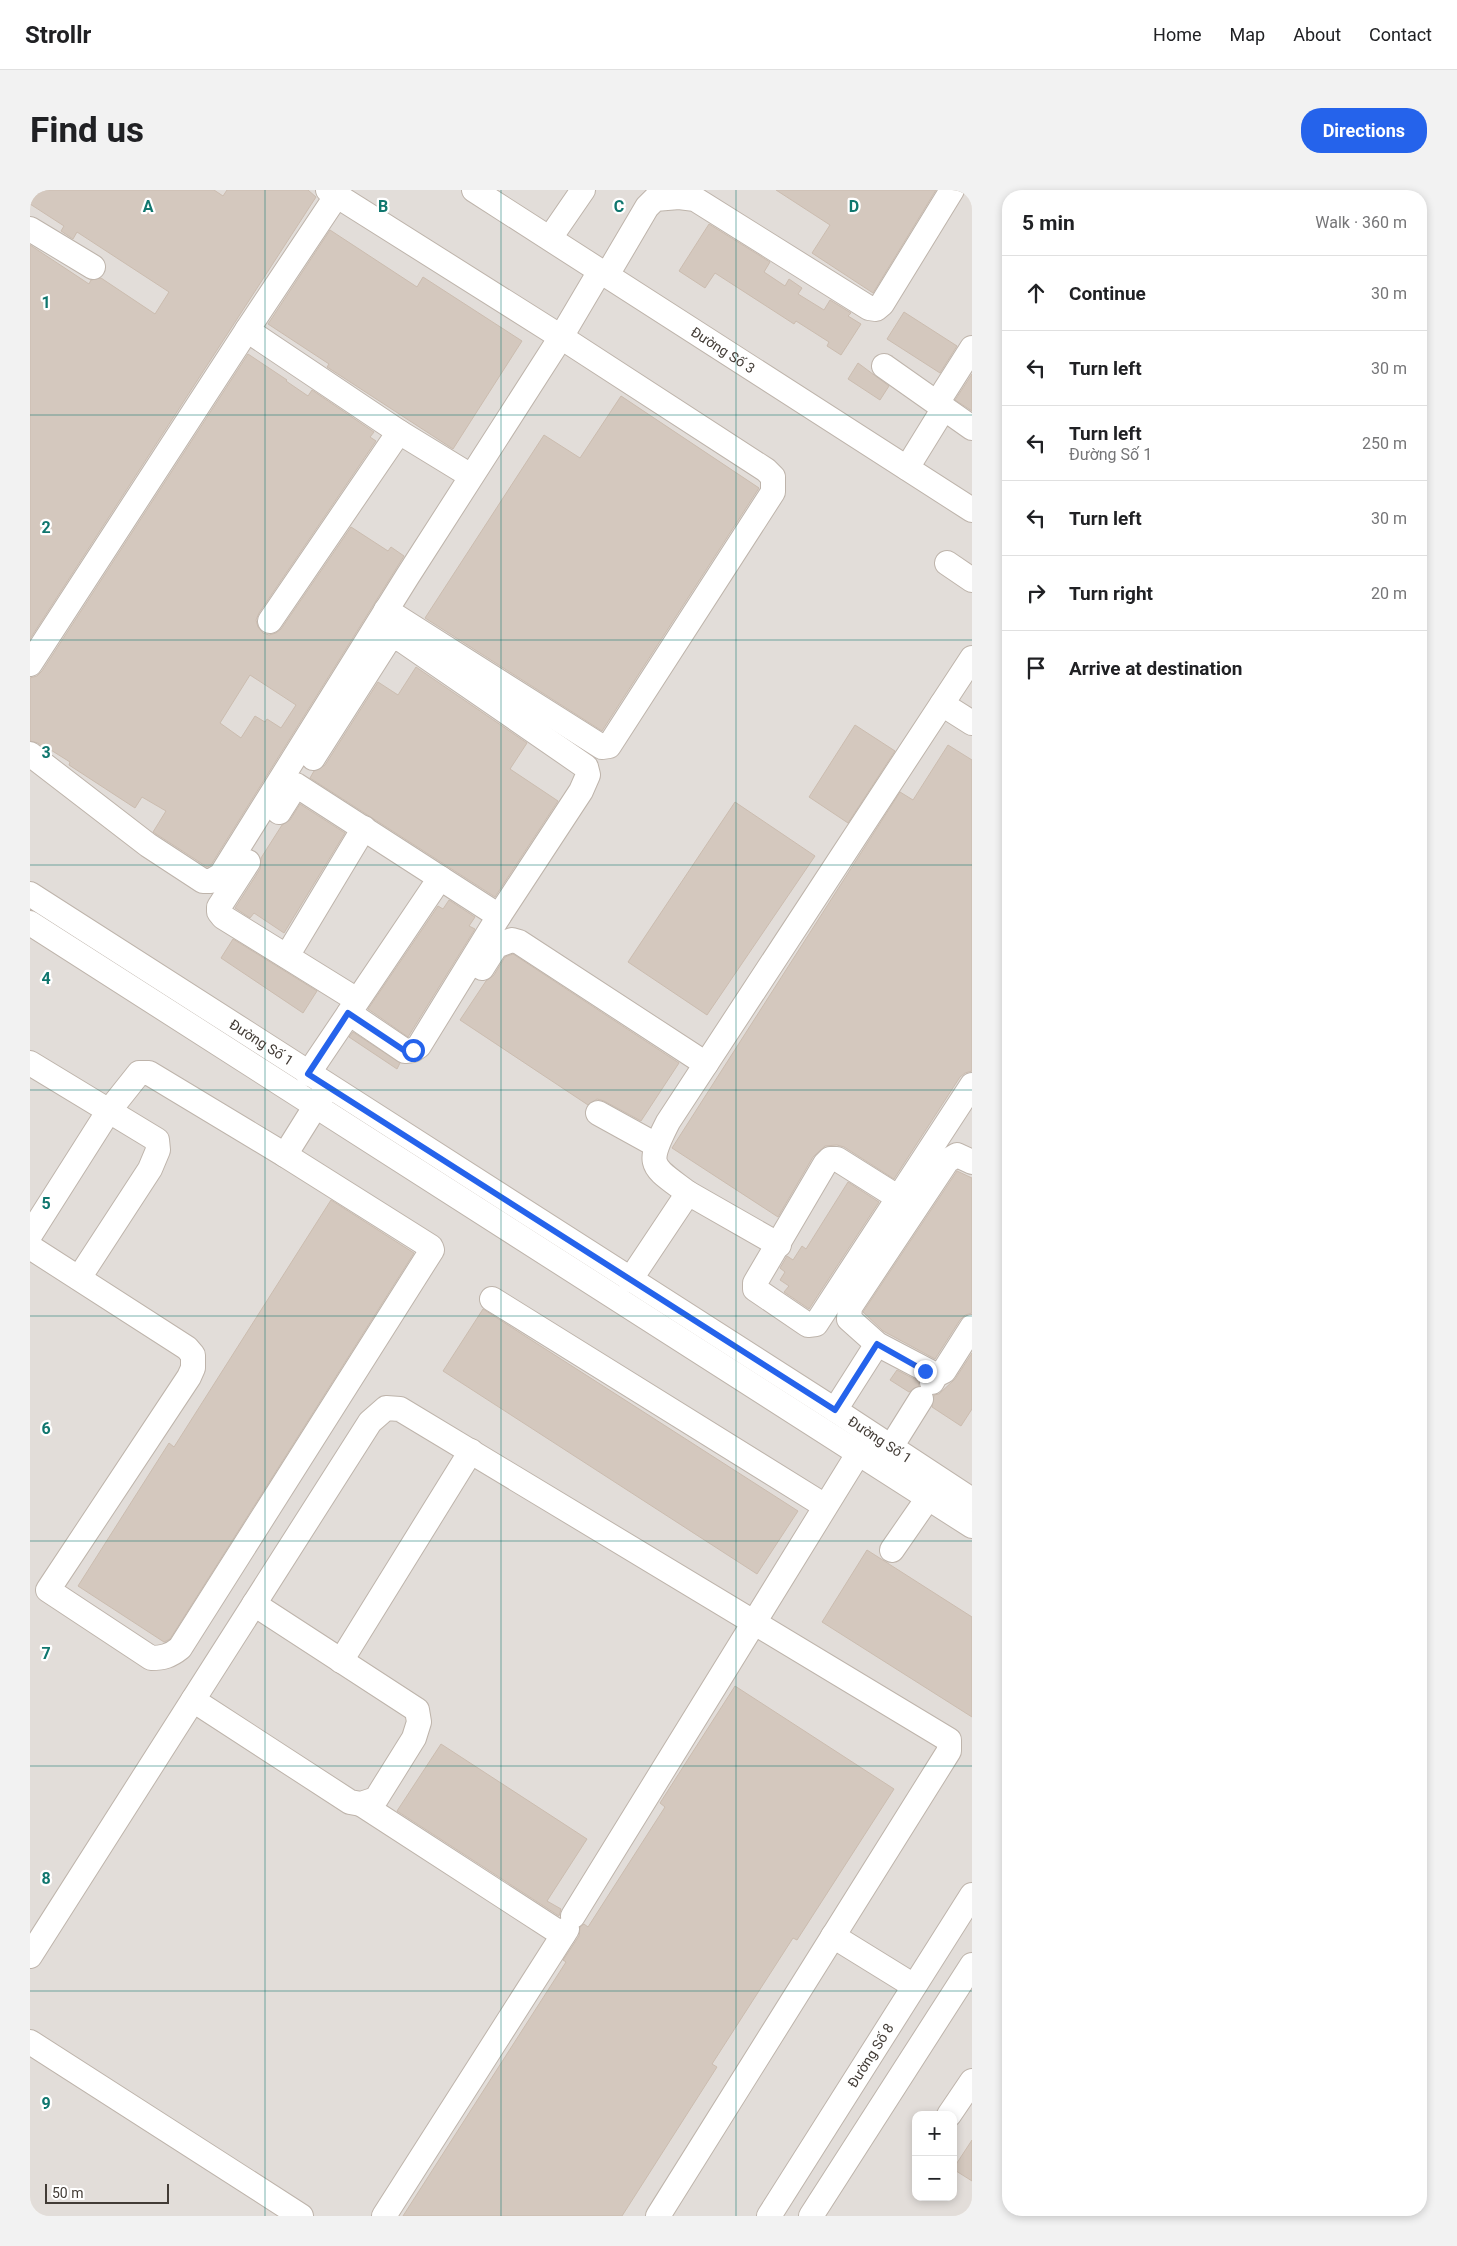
<!DOCTYPE html>
<html lang="en">
<head>
<meta charset="utf-8">
<style>
	:root { --surface:#fff; --page:#f2f2f2; --text:#202124; --muted:#757577; --line:#e0e0e0; --accent:#2563eb }
	body { margin:0; font-family:Roboto,sans-serif; background:var(--page); color:var(--text) }
	.controls { position:absolute; right:15px; bottom:15px; display:grid; overflow:hidden; border-radius:10px; box-shadow:0 2px 8px #0003 }
	.controls button { width:45px; height:45px; display:grid; place-items:center; padding:0; border:0; border-bottom:1px solid var(--line); background:var(--surface); color:var(--text); font:25px sans-serif }
	.scale { position:absolute; left:15px; bottom:12px; width:124px; box-sizing:border-box; padding-left:5px; border:2px solid #423b35; border-top:0; font-size:14px; line-height:18px; white-space:nowrap; color:#423b35; -webkit-text-stroke:4px #fff; paint-order:stroke }
	.stop { position:absolute; width:15px; height:15px; margin:-11px; border:4px solid #2563eb; border-radius:50%; background:#fff }
	.stop.end { background:#2563eb; border-color:#fff; box-shadow:0 1px 5px #0008 }
	.list { margin:0; padding:0; list-style:none }
	h2 { display:flex; justify-content:space-between; align-items:center; height:65px; margin:0; padding:0 20px; font-size:21px }
	h2 small { font-size:16px; font-weight:400; color:var(--muted) }
	.list li { display:grid; grid-template-columns:32px 1fr auto; gap:15px; align-items:center; box-sizing:border-box; height:75px; padding:0 20px; border-top:1px solid var(--line) }
	.list b { display:block; font-size:19px; white-space:nowrap }
	.list p { margin:0; font-size:16px; white-space:nowrap; color:var(--muted) }
	.list em { font-size:16px; font-style:normal; color:var(--muted) }
	.icon { flex:none; width:28px; height:28px; fill:none; stroke:currentColor; stroke-width:2; stroke-linecap:round; stroke-linejoin:round }
	.map { position:relative; flex:none; width:942px; height:2026px; overflow:hidden; border-radius:20px }
	header { display:flex; align-items:center; gap:30px; box-sizing:border-box; height:70px; padding:0 25px; background:var(--surface); border-bottom:1px solid var(--line) }
	header strong { font-size:24px }
	nav { display:flex; gap:28px; margin-inline-start:auto; font-size:18px }
	.intro { display:flex; align-items:center; justify-content:space-between; box-sizing:border-box; height:120px; padding:0 30px }
	h1 { margin:0; font-size:35px }
	.button { padding:12px 22px; border-radius:20px; background:var(--accent); color:#fff; font-size:18px; font-weight:700 }
	main { display:flex; gap:30px; padding:0 30px }
	aside { flex:1; background:var(--surface); border-radius:20px; box-shadow:0 2px 8px #0003 }
	.map>svg:first-child { display:block }
</style>
</head>
<body>
<header>
<strong>Strollr</strong>
<nav><a>Home</a><a>Map</a><a>About</a><a>Contact</a></nav>
</header>
<div class="intro"><h1>Find us</h1><a class="button">Directions</a></div>
<main>
<div class="map">
<svg width="942" height="2026" viewBox="0 0 942 2026">
	<rect width="100%" height="100%" fill="#f0ebe4"/>
	<!-- industrial -->
	<path fill="#e2ddd9" fill-rule="evenodd" d="M 0,0 L 942,0 L 942,2026 L 0,2026 ZM 886,1925 L 923,1925 L 923,2007 L 886,2007 Z"/>
	<!-- building -->
	<path fill="#d4c8be" stroke="#cbbcaf" fill-rule="evenodd" d="M 0,0 L 184,0 L 193,6 L 197,0 L 278,0 L 286,7 L 0,449 L 0,55 L 59,94 L 61,90 L 71,88 L 125,124 L 139,102 L 47,42 L 43,49 L 31,41 L 34,36 L 0,14 Z
		M 746,0 L 906,0 L 843,103 L 782,63 L 800,35 Z
		M 679,34 L 740,72 L 734,82 L 755,96 L 759,89 L 772,98 L 768,104 L 794,120 L 800,110 L 821,123 L 818,126 L 831,134 L 811,165 L 797,156 L 799,152 L 766,131 L 764,134 L 685,83 L 675,98 L 649,81 Z
		M 300,40 L 387,97 L 393,87 L 492,151 L 423,259 L 297,177 L 299,174 L 238,134 Z
		M 874,122 L 927,156 L 910,183 L 857,149 Z
		M 218,164 L 257,190 L 256,191 L 278,206 L 282,200 L 344,242 L 340,247 L 346,251 L 229,423 L 226,430 L 228,437 L 233,443 L 239,445 L 246,443 L 251,439 L 321,337 L 358,361 L 361,357 L 374,366 L 181,675 L 177,677 L 123,642 L 136,621 L 112,607 L 105,618 L 39,575 L 40,572 L 16,557 L 15,558 L 8,553 L 0,551 L 0,488 L 7,486 L 12,481 ZM 220,485 L 266,515 L 251,538 L 237,529 L 235,532 L 225,526 L 211,548 L 190,533 Z
		M 828,173 L 859,196 L 850,210 L 818,189 Z
		M 942,184 L 942,221 L 925,210 Z
		M 591,206 L 729,298 L 572,541 L 395,428 L 514,245 L 550,268 Z
		M 386,477 L 497,553 L 480,579 L 528,611 L 465,707 L 280,588 L 284,581 L 295,575 L 348,492 L 368,505 Z
		M 825,535 L 865,561 L 818,633 L 779,607 Z
		M 918,555 L 942,570 L 942,881 L 935,883 L 930,887 L 864,989 L 814,957 L 807,955 L 795,956 L 783,967 L 748,1027 L 642,958 L 870,602 L 883,610 Z
		M 705,612 L 785,666 L 677,825 L 598,772 Z
		M 270,614 L 315,643 L 254,743 L 224,723 L 220,728 L 205,718 L 230,679 L 231,668 L 252,635 L 260,630 Z
		M 419,710 L 445,727 L 439,736 L 445,739 L 378,847 L 338,819 L 408,716 L 413,719 Z
		M 203,749 L 287,801 L 273,823 L 191,768 Z
		M 483,764 L 649,873 L 611,931 L 574,911 L 567,909 L 558,915 L 430,830 L 456,791 L 464,785 L 475,767 Z
		M 323,842 L 370,873 L 367,879 L 319,847 Z
		M 927,981 L 942,988 L 942,1123 L 935,1125 L 930,1130 L 905,1169 L 853,1141 L 833,1122 Z
		M 818,992 L 849,1012 L 779,1119 L 754,1102 L 759,1096 L 750,1090 L 755,1082 L 750,1078 L 757,1066 L 763,1070 L 772,1056 L 776,1059 Z
		M 301,1010 L 384,1063 L 140,1449 L 134,1452 L 48,1396 L 139,1253 L 144,1257 Z
		M 453,1119 L 768,1321 L 727,1384 L 413,1181 Z
		M 942,1163 L 942,1219 L 931,1236 L 902,1217 L 904,1205 L 909,1204 L 925,1189 Z
		M 867,1180 L 888,1191 L 889,1196 L 879,1202 L 860,1190 Z
		M 837,1360 L 942,1427 L 942,1527 L 792,1432 Z
		M 705,1496 L 864,1599 L 767,1750 L 763,1748 L 682,1874 L 687,1877 L 592,2026 L 373,2026 L 536,1772 L 533,1770 L 549,1746 L 550,1737 L 554,1734 L 558,1737 L 635,1617 L 630,1613 Z
		M 411,1554 L 557,1649 L 517,1711 L 531,1719 L 529,1726 L 367,1621 Z
		M 942,1950 L 942,1991 L 923,1979 Z"/>
	<g fill="none" stroke-linecap="round" stroke-linejoin="round">
		<defs>
			<g id="minor">
				<path d="M 298,0 L 531,147 L 736,280 L 743,287 L 743,302 L 579,556 L 572,557 L 356,420"/>
				<path id="s1" d="M 444,0 L 942,320"/>
				<path d="M 307,5 L 217,140 L 369,242"/>
				<path d="M 0,39 L 63,77"/>
				<path d="M 520,48 L 553,0"/>
				<path d="M 577,85 L 617,17 L 625,9 L 649,7 L 665,9 L 839,118 L 846,119 L 852,114 L 922,0"/>
				<path d="M 854,176 L 942,238"/>
				<path d="M 907,213 L 942,158"/>
				<path d="M 877,278 L 914,218"/>
				<path d="M 917,373 L 942,390"/>
				<path d="M 240,431 L 369,242 L 441,286"/>
				<path d="M 0,474 L 217,140"/>
				<path d="M 912,514 L 942,533"/>
				<path d="M 0,564 L 118,655 L 173,691 L 181,691 L 191,685 L 377,387 L 531,147 L 570,81"/>
				<path d="M 283,568 L 357,452 L 363,448 L 372,450 L 556,577 L 558,585 L 551,601 L 469,726"/>
				<path d="M 249,622 L 266,595 L 469,726 L 389,856 L 383,860 L 375,861 L 319,823"/>
				<path d="M 218,672 L 189,717 L 189,722 L 193,727 L 327,810"/>
				<path id="s2" d="M 0,704 L 805,1220 L 942,1310"/>
				<path d="M 0,733 L 942,1336"/>
				<path d="M 257,766 L 334,638"/>
				<path d="M 452,778 L 466,756 L 482,750 L 489,752 L 676,874"/>
				<path d="M 0,873 L 127,950 L 128,960 L 120,979 L 49,1088"/>
				<path d="M 278,884 L 410,688"/>
				<path d="M 568,923 L 626,955"/>
				<path d="M 658,1003 C 621,975 615,977 638,932 L 942,468"/>
				<path d="M 869,1008 L 807,969 L 800,969 L 795,974 L 725,1093 L 725,1099 L 775,1133 L 778,1135 L 786,1134 L 942,895"/>
				<path d="M 0,1045 L 78,922 L 109,883 L 119,883 L 255,965 L 295,901"/>
				<path d="M 0,1057 L 157,1158 L 163,1165 L 163,1178 L 159,1187 L 18,1400 L 121,1468 C 133,1468 140,1466 150,1458 L 402,1060 L 401,1057 L 255,965"/>
				<path d="M 600,1090 L 658,1003 L 749,1055"/>
				<path d="M 462,1109 L 795,1316"/>
				<path d="M 906,1185 L 847,1154 L 819,1129 L 820,1117 L 917,971 L 927,965 L 942,972"/>
				<path d="M 902,1192 L 906,1185 L 914,1181 L 942,1137"/>
				<path d="M 805,1220 L 847,1154"/>
				<path d="M 861,1257 L 891,1209"/>
				<path d="M 862,1360 L 898,1308"/>
				<path d="M 311,1471 L 441,1261"/>
				<path d="M 163,1510 L 320,1612 L 331,1614 L 346,1609 L 384,1548 L 389,1532 L 387,1520 L 224,1414"/>
				<path d="M 331,1614 L 533,1745"/>
				<path d="M 543,1726 L 828,1264"/>
				<path d="M 803,1746 L 884,1796"/>
				<path d="M 0,1766 L 340,1232 L 356,1218 L 370,1219 L 919,1550 L 919,1561 L 628,2026"/>
				<path d="M 0,1852 L 271,2026"/>
				<path d="M 919,1925 L 942,1891"/>
				<path d="M 354,2026 L 537,1739"/>
				<path id="s3" d="M 739,2026 L 942,1705"/>
				<path d="M 781,2026 L 942,1775"/>
			</g>
		</defs>
		<!-- minor casing -->
		<use href="#minor" stroke="#beb4ab" stroke-width="26"/>
		<!-- minor -->
		<use href="#minor" stroke="#fff" stroke-width="24"/>
	</g>
	<g fill="none" stroke-linecap="round" stroke-linejoin="round">
		<!-- route -->
		<path stroke="#2563eb" stroke-width="6" d="M 383,860 L 375,861 L 318,823 L 278,884 L 805,1220 L 847,1154 L 895,1181"/>
	</g>
	<!-- grid -->
	<path fill="none" stroke="#0f766e" stroke-width="1" stroke-opacity="0.55" d="M 235,0 L 235,2026M 471,0 L 471,2026M 706,0 L 706,2026M 0,225 L 942,225M 0,450 L 942,450M 0,675 L 942,675M 0,900 L 942,900M 0,1126 L 942,1126M 0,1351 L 942,1351M 0,1576 L 942,1576M 0,1801 L 942,1801"/>
	<g text-anchor="middle" dominant-baseline="central" stroke-width="4.5" stroke-linejoin="round" paint-order="stroke">
		<!-- street labels -->
		<g font-size="14" fill="#423b35" stroke="#fff">
			<text stroke="none"><textPath href="#s1" startOffset="296">Đường Số 3</textPath></text>
			<text stroke="none"><textPath href="#s2" startOffset="275">Đường Số 1</textPath></text>
			<text stroke="none"><textPath href="#s2" startOffset="1010">Đường Số 1</textPath></text>
			<text stroke="none"><textPath href="#s3" startOffset="190">Đường Số 8</textPath></text>
		</g>
	</g>
	<g font-size="16" text-anchor="middle" font-weight="bold" fill="#0f766e" stroke="#fff" stroke-width="4.5" stroke-linejoin="round" paint-order="stroke">
		<text x="118" y="22">A</text>
		<text x="353" y="22">B</text>
		<text x="589" y="22">C</text>
		<text x="824" y="22">D</text>
		<text x="16" y="118">1</text>
		<text x="16" y="343">2</text>
		<text x="16" y="568">3</text>
		<text x="16" y="794">4</text>
		<text x="16" y="1019">5</text>
		<text x="16" y="1244">6</text>
		<text x="16" y="1469">7</text>
		<text x="16" y="1694">8</text>
		<text x="16" y="1919">9</text>
	</g>
</svg>
<div class="controls">
<button>+</button>
<button>−</button>
</div>
<div class="scale">50 m</div>
<div class="stop" style="left:383px;top:860px"></div>
<div class="stop end" style="left:895px;top:1181px"></div>
</div>
<aside>
<h2>5 min<small>Walk · 360 m</small></h2>
<ul class="list">
<li><svg class="icon" aria-label="ahead" viewBox="0 0 24 24"><path d="M12 20V5M6 11l6-6 6 6"/></svg><div><b>Continue</b></div><em>30 m</em></li>
<li><svg class="icon" aria-label="left" viewBox="0 0 24 24"><path d="M17 20v-9H6M10 6l-5 5 5 5"/></svg><div><b>Turn left</b></div><em>30 m</em></li>
<li><svg class="icon" aria-label="left" viewBox="0 0 24 24"><path d="M17 20v-9H6M10 6l-5 5 5 5"/></svg><div><b>Turn left</b><p>Đường Số 1</p></div><em>250 m</em></li>
<li><svg class="icon" aria-label="left" viewBox="0 0 24 24"><path d="M17 20v-9H6M10 6l-5 5 5 5"/></svg><div><b>Turn left</b></div><em>30 m</em></li>
<li><svg class="icon" aria-label="right" viewBox="0 0 24 24"><path d="M7 20v-9h11M14 6l5 5-5 5"/></svg><div><b>Turn right</b></div><em>20 m</em></li>
<li><svg class="icon" aria-label="arrive" viewBox="0 0 24 24"><path d="M6 21V4h12l-3 4 3 4H6"/></svg><div><b>Arrive at destination</b></div></li>
</ul>
</aside>
</main>
</body>
</html>
